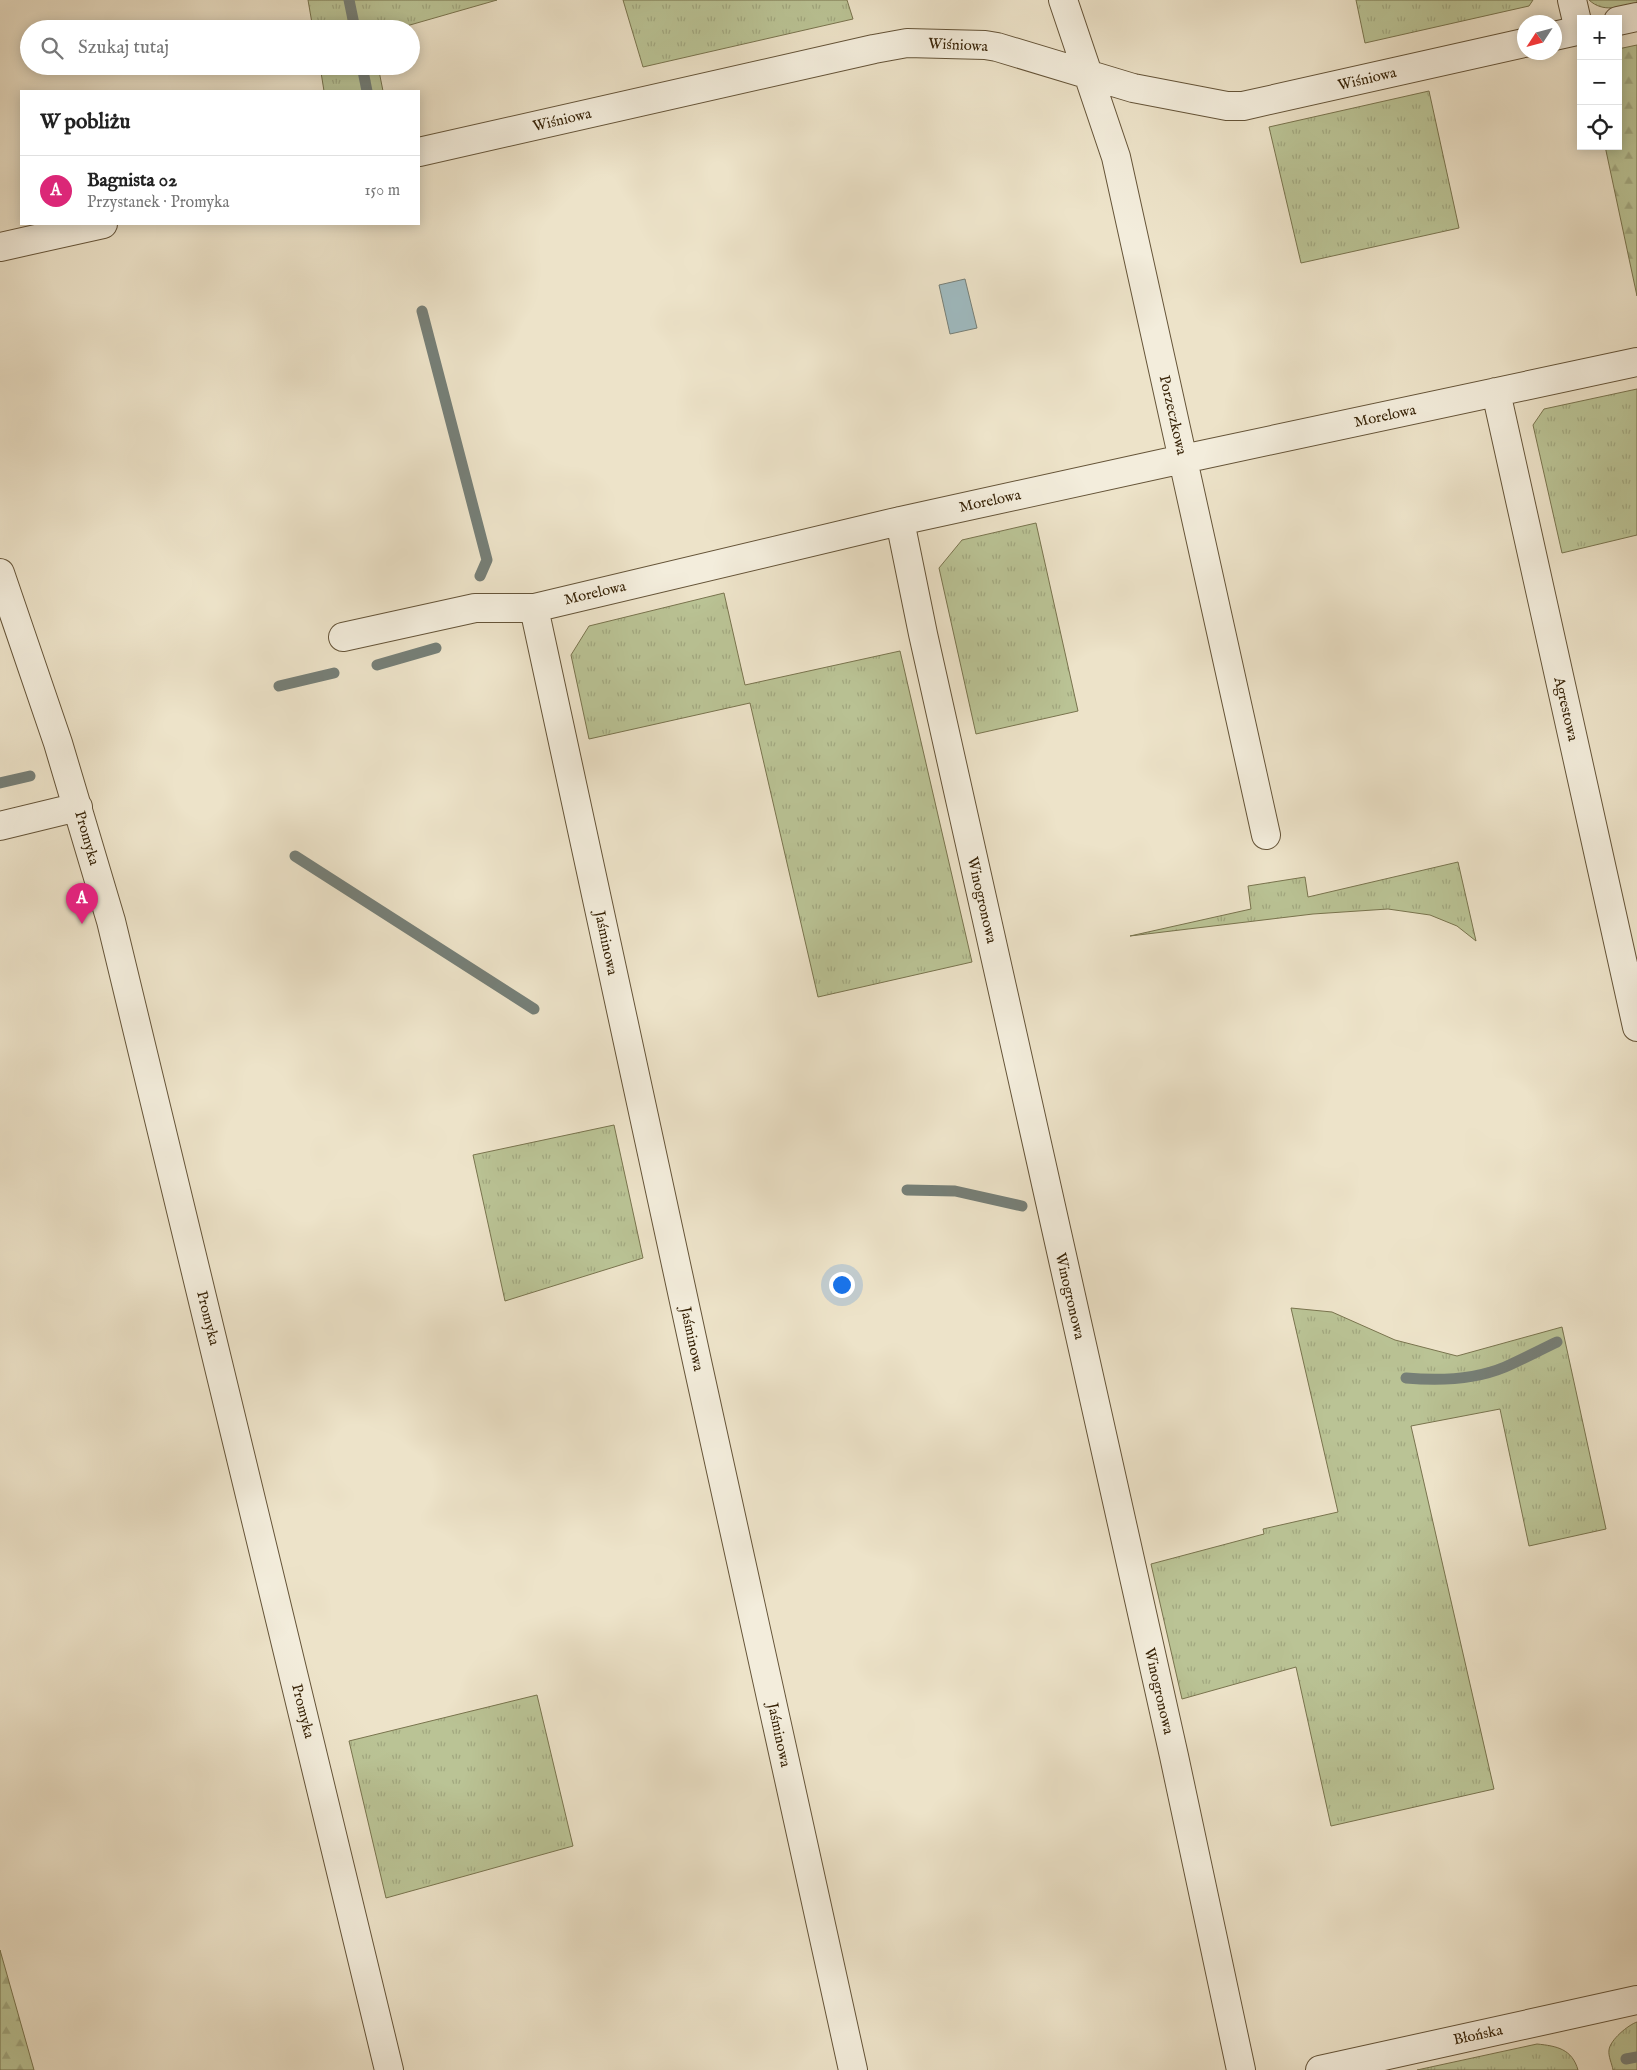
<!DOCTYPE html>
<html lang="pl">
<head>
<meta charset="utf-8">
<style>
	:root { --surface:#fff; --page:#f2f2f2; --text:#222; --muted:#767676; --line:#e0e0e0; --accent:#db2777 }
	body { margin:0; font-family:"IM FELL English",serif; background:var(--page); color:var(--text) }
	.controls { position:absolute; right:15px; top:15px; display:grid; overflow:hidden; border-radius:0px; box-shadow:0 2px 12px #0003 }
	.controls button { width:45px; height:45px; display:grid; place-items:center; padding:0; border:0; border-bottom:1px solid var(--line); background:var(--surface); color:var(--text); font:25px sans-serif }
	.compass { position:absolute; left:1517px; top:15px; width:45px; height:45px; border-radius:50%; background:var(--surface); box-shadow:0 2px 12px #0003; rotate:234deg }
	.you { position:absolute; left:841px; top:1284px; width:18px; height:18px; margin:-12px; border:4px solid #fff; border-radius:50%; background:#1a73e8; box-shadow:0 0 0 8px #1a73e833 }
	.badge { display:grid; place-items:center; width:32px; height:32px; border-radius:50%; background:var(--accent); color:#fff; font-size:16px; font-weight:700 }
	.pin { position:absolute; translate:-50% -41px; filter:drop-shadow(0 1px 2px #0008) }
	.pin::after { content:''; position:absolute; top:26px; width:18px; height:15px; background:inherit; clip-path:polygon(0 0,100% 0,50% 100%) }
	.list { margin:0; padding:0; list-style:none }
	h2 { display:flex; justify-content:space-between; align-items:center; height:65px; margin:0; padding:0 20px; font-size:21px }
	h2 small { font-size:16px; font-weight:400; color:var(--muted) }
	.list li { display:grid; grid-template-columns:32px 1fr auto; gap:15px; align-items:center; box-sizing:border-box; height:70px; padding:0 20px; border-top:1px solid var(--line) }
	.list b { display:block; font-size:19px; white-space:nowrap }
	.list p { margin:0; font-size:16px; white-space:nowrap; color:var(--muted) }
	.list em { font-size:16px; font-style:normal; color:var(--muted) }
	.icon { flex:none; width:28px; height:28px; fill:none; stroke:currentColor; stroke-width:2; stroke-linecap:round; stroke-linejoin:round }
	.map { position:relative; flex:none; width:1637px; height:2070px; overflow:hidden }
	.search { position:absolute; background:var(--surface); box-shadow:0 2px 12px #0003; left:20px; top:20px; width:400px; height:55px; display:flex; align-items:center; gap:12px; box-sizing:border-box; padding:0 18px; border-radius:28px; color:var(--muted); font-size:19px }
	.panel { position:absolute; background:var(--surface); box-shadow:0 2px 12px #0003; left:20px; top:90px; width:400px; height:135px; border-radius:0px }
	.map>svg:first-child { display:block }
</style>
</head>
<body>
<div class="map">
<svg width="1637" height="2070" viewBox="0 0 1637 2070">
	<defs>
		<pattern id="grass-tufts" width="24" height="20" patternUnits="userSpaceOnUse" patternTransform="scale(1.25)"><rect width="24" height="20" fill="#bac395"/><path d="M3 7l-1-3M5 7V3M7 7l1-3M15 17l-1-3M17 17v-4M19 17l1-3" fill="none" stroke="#a1a77f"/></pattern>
		<pattern id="forest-firs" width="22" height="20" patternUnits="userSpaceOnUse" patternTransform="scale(1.25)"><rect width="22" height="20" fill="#bac395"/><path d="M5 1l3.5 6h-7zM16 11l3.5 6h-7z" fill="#a1a77f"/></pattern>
	</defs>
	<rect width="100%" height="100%" fill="#ede3c9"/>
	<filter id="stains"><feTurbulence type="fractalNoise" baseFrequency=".004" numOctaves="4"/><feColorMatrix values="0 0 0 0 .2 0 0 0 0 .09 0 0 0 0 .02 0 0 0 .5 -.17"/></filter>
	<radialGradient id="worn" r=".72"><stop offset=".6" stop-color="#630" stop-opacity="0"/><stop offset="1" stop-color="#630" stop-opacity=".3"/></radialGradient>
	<!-- grass -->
	<path fill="url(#grass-tufts)" stroke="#79744e" d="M 308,0 L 497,0 L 396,29 L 313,29 Z
		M 623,0 L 847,0 L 853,19 L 643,67 Z
		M 1356,0 L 1533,0 L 1529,6 L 1365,43 Z
		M 1589,0 L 1637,0 L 1637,3 C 1620,7 1603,13 1589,0 Z
		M 320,66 L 378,66 L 383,91 L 324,91 Z
		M 1429,91 L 1459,228 L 1301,263 L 1269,127 Z
		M 1637,389 L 1637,535 L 1562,553 L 1533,425 L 1544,409 Z
		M 1036,523 L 1078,711 L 976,734 L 939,568 L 962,540 Z
		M 724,593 L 745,685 L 900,651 L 972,962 L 818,997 L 750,703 L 589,739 L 571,655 L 589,626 Z
		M 1458,862 L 1476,941 L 1457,926 L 1430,915 L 1388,909 L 1313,914 L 1130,936 L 1251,909 L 1248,886 L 1305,877 L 1308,897 Z
		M 614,1125 L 643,1258 L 505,1301 L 473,1155 Z
		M 1291,1308 L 1332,1312 L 1395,1340 L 1457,1356 L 1562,1327 L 1606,1529 L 1529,1546 L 1500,1409 L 1411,1426 L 1494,1789 L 1331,1826 L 1296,1667 L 1182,1699 L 1151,1564 L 1264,1534 L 1263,1529 L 1338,1512 Z
		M 537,1695 L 573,1846 L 386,1898 L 349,1741 Z
		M 1637,2022 L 1637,2070 L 1613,2070 C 1612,2064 1608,2056 1609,2050 C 1610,2040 1628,2025 1637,2022 Z
		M 1537,2044 C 1557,2046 1572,2049 1578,2070 L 1417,2070 Z"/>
	<!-- forest -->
	<path fill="url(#forest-firs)" stroke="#79744e" d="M 1637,45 L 1637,296 L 1605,146 L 1618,146 L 1618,49 Z
		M 0,1950 L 34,2070 L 0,2070 Z"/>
	<!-- water -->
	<path fill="#9fbbc1" stroke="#767f77" d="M 965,279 L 977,328 L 950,334 L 939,285 Z"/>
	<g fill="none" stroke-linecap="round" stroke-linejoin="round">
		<!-- stream -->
		<path stroke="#767f77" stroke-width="11" d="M 349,0 L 355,29
			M 362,66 L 367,91
			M 422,311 L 487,560 L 480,576
			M 377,665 L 436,648
			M 279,686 L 334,673
			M 0,783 L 30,776
			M 295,856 L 534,1009
			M 907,1190 L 955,1191 L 1022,1206
			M 1406,1378 C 1439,1381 1474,1380 1505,1367 C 1523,1359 1540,1350 1557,1342
			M 1626,2059 L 1637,2057"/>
		<defs>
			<path id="minor" d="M 1063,0 L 1116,157 L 1266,835
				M 1572,0 L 1579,30
				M 1618,21 L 1637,17
				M 1554,36 L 1581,30
				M 419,152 L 874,49 L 907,43 L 985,45 L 997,47 L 1133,88 L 1227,106 L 1243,106 L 1524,43
				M 0,247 L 103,224
				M 1496,392 L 1637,1027
				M 900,521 L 923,634 L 1174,1756 L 1241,2070
				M 0,573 L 58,743 L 111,921 L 389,2070
				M 534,608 L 698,1366 L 853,2070
				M 343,637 L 475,608 L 534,608 L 900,521 L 1183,459 L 1637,362
				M 0,826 L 78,807
				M 1320,2070 L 1637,2000"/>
		</defs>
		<!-- minor casing -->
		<use href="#minor" stroke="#655438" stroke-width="30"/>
		<!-- minor -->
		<use href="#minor" stroke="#f3eddc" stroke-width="28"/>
	</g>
	<g text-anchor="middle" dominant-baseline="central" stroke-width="4.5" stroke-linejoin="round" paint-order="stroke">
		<!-- street labels -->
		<g font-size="15" fill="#382408" stroke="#f3eddc">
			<text transform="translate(958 45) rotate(3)">Wiśniowa</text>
			<text transform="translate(1367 79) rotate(-13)">Wiśniowa</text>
			<text transform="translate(562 120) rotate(-13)">Wiśniowa</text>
			<text transform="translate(1173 415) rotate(77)">Porzeczkowa</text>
			<text transform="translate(1385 416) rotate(-12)">Morelowa</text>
			<text transform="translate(990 501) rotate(-12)">Morelowa</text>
			<text transform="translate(595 593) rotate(-13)">Morelowa</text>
			<text transform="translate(1566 709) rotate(77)">Agrestowa</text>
			<text transform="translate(87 838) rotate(74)">Promyka</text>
			<text transform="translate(982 900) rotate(77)">Winogronowa</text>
			<text transform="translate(606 943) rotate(78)">Jaśminowa</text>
			<text transform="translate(1070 1296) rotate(77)">Winogronowa</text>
			<text transform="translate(208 1318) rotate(76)">Promyka</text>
			<text transform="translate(692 1339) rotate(78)">Jaśminowa</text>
			<text transform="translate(1159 1691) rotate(77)">Winogronowa</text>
			<text transform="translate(303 1711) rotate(76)">Promyka</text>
			<text transform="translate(779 1735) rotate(78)">Jaśminowa</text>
			<text transform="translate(1478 2035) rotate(-12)">Błońska</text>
		</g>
	</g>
	<rect width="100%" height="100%" filter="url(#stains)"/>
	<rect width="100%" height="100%" fill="url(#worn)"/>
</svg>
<div class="controls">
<button>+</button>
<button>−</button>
<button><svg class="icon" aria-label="locate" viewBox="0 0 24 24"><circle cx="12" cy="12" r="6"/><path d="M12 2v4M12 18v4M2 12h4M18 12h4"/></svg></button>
</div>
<svg class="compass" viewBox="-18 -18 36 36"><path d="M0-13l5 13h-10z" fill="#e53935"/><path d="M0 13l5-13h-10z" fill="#767676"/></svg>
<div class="you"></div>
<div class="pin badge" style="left:82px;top:924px">A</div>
<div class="search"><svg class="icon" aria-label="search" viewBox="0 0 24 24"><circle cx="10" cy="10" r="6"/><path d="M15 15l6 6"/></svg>Szukaj tutaj</div>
<section class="panel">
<h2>W pobliżu<small></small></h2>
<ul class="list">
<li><span class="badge">A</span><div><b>Bagnista 02</b><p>Przystanek · Promyka</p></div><em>150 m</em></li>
</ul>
</section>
</div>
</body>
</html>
